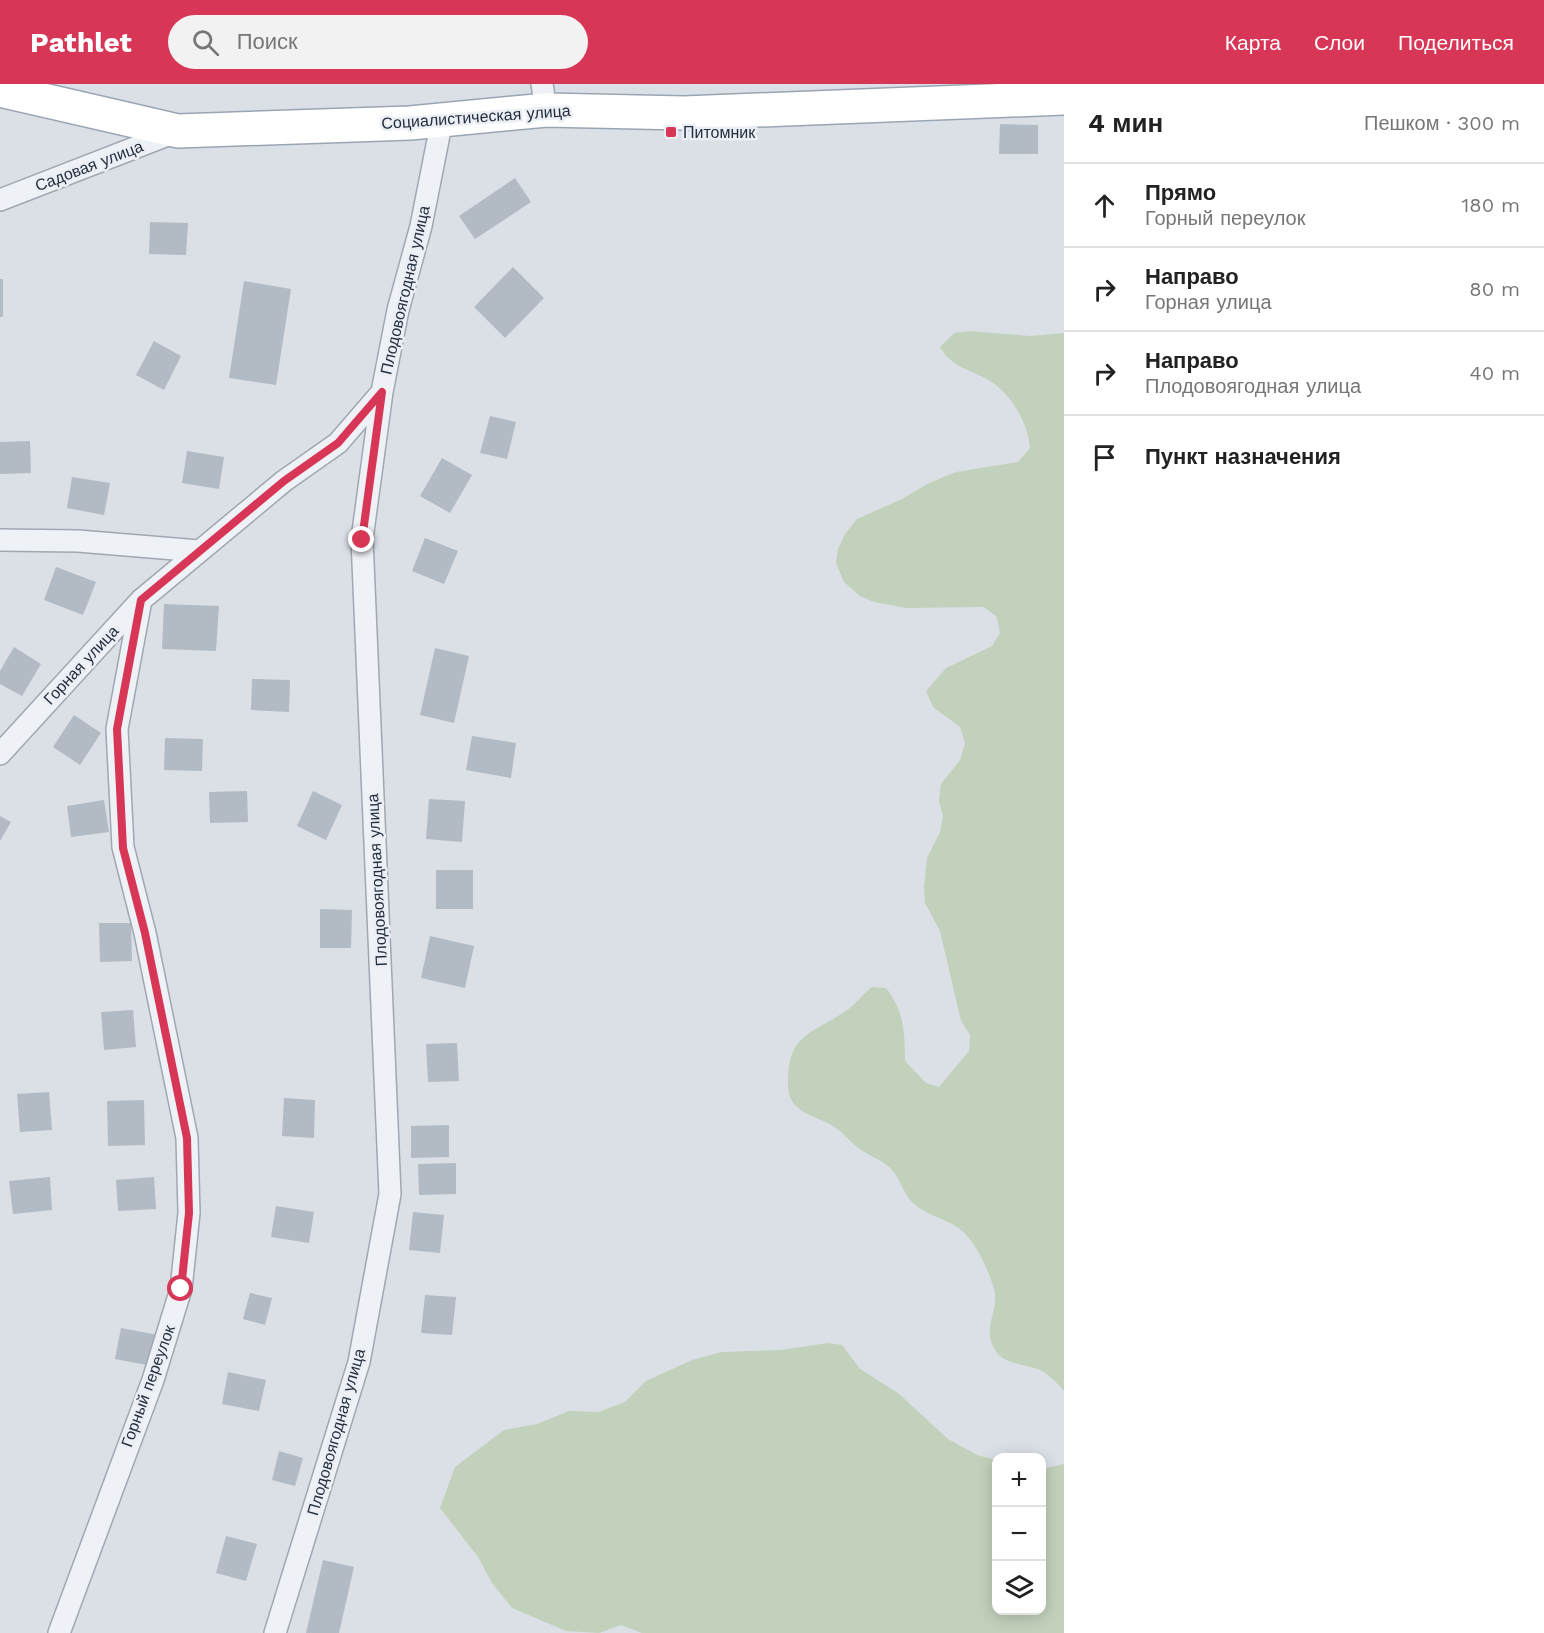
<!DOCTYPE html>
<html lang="ru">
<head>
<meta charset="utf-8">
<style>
	:root { --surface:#fff; --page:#f2f2f2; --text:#222; --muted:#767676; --line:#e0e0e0; --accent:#d73656 }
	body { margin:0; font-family:"Work Sans",sans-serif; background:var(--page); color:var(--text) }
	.controls { position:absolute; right:18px; bottom:18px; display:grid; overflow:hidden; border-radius:12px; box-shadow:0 3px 15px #0003 }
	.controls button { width:54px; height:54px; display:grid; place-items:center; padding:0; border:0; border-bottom:2px solid var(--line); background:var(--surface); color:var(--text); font:30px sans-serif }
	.stop { position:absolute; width:18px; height:18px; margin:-14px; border:4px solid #d73656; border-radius:50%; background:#fff }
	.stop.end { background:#d73656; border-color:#fff; box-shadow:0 2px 6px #0008 }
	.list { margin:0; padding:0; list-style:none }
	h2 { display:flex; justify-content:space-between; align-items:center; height:78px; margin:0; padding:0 24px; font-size:26px }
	h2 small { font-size:20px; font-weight:400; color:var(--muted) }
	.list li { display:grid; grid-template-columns:39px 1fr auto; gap:18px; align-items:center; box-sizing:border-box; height:84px; padding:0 24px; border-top:2px solid var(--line) }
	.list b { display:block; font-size:22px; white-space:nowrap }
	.list p { margin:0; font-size:20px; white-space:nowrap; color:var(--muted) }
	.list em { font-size:20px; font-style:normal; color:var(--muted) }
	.icon { flex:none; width:33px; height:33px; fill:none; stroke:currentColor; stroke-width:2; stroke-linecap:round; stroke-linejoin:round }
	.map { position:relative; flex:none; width:1064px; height:1549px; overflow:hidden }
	header { display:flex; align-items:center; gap:36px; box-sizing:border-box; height:84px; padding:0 30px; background:var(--accent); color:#fff }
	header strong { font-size:28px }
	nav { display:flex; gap:33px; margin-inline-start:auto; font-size:21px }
	.search { width:420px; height:54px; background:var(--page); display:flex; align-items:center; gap:15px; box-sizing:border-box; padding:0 21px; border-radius:33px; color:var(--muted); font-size:22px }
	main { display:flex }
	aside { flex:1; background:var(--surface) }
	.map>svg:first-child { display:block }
</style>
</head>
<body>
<header>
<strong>Pathlet</strong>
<div class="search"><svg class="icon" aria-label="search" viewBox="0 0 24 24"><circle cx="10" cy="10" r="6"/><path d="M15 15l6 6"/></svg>Поиск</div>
<nav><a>Карта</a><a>Слои</a><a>Поделиться</a></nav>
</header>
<main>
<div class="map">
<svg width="1064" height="1549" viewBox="0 0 1064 1549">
	<rect width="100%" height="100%" fill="#dbe0e7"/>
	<!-- green -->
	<path fill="#c2d1bc" d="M 970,247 L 1030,252 L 1064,249 L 1064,1307 C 1057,1299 1050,1291 1040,1286 C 1026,1280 1004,1281 995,1266 C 981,1242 1000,1228 994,1205 C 988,1185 975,1155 957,1143 C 944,1134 925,1131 913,1119 C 902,1108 900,1092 888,1082 C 880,1075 869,1072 861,1066 C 851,1059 843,1048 833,1042 C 815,1031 789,1029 788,1003 C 787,950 808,952 846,927 C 855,921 863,910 872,903 L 886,904 C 904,926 905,950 905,977 L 926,999 L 939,1003 L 969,967 L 970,951 L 961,937 L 940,847 L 925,819 L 924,803 L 927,774 L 940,748 L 943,732 L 939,717 L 941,700 L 960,676 L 965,659 L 960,643 L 933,623 L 926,607 L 946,584 L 992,562 L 1000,549 L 997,533 L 984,523 L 907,524 L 874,518 L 860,512 L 844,498 L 836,479 L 838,465 L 845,450 L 857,435 L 902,415 L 927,400 L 956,388 L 1018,378 L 1030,364 C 1028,339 1012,311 990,297 C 970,285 952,284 940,263 L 954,249 Z
		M 828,1259 L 842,1261 L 860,1285 L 898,1309 L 948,1355 L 977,1371 L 996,1376 L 996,1526 L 1042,1526 L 1042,1385 L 1064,1380 L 1064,1549 L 642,1549 L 621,1541 L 599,1549 L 566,1547 L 512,1524 L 492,1499 L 478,1473 L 440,1424 L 455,1383 L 504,1346 L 537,1340 L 569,1327 L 598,1328 L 625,1318 L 646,1297 L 692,1276 L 722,1268 L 780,1266 Z"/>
	<!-- building -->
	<path fill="#b2bac4" d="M 1000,40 L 1038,41 L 1038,70 L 999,70 Z
		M 515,94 L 531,118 L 475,155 L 459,132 Z
		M 150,138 L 188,139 L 186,171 L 149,170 Z
		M 513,183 L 544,214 L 505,254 L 474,223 Z
		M 0,195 L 3,195 L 3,233 L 0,233 Z
		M 244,197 L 291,205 L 276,301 L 229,294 Z
		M 154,257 L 181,272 L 164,306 L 136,291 Z
		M 490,332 L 516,338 L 507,375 L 480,369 Z
		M 30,357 L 31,389 L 0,390 L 0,358 Z
		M 187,367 L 224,373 L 219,405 L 182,399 Z
		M 442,374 L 472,391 L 450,429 L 420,412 Z
		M 72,393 L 110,399 L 104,431 L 67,424 Z
		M 425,454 L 458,467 L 444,500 L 412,487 Z
		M 56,483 L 96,498 L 83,531 L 44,516 Z
		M 164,520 L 219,522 L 216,567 L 162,565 Z
		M 14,563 L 41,580 L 22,612 L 0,600 L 0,587 Z
		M 435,564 L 469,572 L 454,639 L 420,631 Z
		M 252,595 L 290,596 L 289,628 L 251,626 Z
		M 74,631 L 101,649 L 80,681 L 53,663 Z
		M 472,652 L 516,659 L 511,694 L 466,686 Z
		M 165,654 L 203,655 L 202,687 L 164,686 Z
		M 247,707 L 248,738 L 210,739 L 209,708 Z
		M 313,707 L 342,721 L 326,756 L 297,742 Z
		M 429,715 L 465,717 L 462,758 L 426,755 Z
		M 104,716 L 109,748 L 71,753 L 67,722 Z
		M 0,732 L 11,738 L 0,757 Z
		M 436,786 L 473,786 L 473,825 L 436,825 Z
		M 320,825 L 352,826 L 351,864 L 320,864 Z
		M 99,839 L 131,839 L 132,877 L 100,878 Z
		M 430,852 L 474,862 L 465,904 L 421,894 Z
		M 133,926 L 136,963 L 104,966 L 101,928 Z
		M 457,959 L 459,997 L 428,998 L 426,960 Z
		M 49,1008 L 52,1046 L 20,1048 L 17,1010 Z
		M 284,1014 L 315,1016 L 314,1054 L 282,1052 Z
		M 144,1016 L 145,1061 L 108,1062 L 107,1017 Z
		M 449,1041 L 449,1073 L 411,1074 L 411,1042 Z
		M 456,1079 L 456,1110 L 419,1111 L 418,1080 Z
		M 50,1093 L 52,1126 L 13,1130 L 9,1097 Z
		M 154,1093 L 156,1125 L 118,1127 L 116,1096 Z
		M 276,1122 L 314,1128 L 309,1159 L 271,1153 Z
		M 413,1128 L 444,1131 L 440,1169 L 409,1166 Z
		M 250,1209 L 272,1214 L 265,1241 L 243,1235 Z
		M 425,1211 L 456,1213 L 452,1251 L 421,1249 Z
		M 121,1244 L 158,1251 L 152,1282 L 115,1275 Z
		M 228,1288 L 266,1296 L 259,1327 L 222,1320 Z
		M 279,1367 L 303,1374 L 295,1402 L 272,1396 Z
		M 226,1452 L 257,1460 L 246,1497 L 216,1489 Z
		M 323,1476 L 354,1483 L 339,1549 L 306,1549 Z"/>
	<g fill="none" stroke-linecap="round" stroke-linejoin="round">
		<defs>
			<path id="minor" d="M 542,0 L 546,26
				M 0,116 L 178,47
				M 0,456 L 78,457 L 199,467
				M 0,670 L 141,516 L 284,397 L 338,359 L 382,308
				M 59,1549 L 153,1296 L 181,1205 L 189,1129 L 187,1054 L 145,849 L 123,763 L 117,645 L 141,516
				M 275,1549 L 359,1278 L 390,1110 L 362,455 L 382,308 L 398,226 L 421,142 L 442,36"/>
			<path id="primary" d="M 0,6 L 178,47 L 410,39 L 546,26 L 684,29 L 1064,14"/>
		</defs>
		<!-- minor casing -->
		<use href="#minor" stroke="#a0a7b1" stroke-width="24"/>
		<!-- primary casing -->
		<use href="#primary" stroke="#9aa5b3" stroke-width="36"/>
		<!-- minor -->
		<use href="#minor" stroke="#eef1f5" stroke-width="21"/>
		<!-- primary -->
		<use href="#primary" stroke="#fff" stroke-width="33"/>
	</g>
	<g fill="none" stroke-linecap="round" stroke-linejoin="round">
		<!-- route -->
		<path stroke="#d73656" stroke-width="8" d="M 181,1205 L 189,1129 L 187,1054 L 145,849 L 123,764 L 117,645 L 141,516 L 284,397 L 338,359 L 382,308 L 362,456"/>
	</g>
	<!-- markers -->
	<rect fill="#d73656" stroke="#ebeff5" stroke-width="2" x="665" y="42" width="12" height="12" rx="3"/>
	<g text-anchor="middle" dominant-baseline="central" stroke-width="5" stroke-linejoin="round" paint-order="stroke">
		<!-- street labels -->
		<g font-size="16" fill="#242f3e" stroke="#ebeff5">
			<text transform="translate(476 33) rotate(-4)">Социалистическая улица</text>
			<text transform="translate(89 82) rotate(-21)">Садовая улица</text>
			<text transform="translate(405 206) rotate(-77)">Плодовоягодная улица</text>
			<text transform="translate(81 581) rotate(-47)">Горная улица</text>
			<text transform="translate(377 796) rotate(-93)">Плодовоягодная улица</text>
			<text transform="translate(148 1302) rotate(-70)">Горный переулок</text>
			<text transform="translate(336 1348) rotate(-74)">Плодовоягодная улица</text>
		</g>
		<!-- poi labels -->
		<g font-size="16" fill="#242f3e" stroke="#ebeff5" text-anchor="start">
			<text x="683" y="48">Питомник</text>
		</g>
	</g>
</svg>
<div class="controls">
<button>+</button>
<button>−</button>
<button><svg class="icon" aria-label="layers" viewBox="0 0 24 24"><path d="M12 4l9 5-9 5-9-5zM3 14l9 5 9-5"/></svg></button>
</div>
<div class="stop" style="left:181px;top:1205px"></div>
<div class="stop end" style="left:362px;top:456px"></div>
</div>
<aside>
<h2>4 мин<small>Пешком · 300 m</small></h2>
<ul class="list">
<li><svg class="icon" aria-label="ahead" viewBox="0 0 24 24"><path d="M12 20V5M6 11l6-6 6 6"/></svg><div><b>Прямо</b><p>Горный переулок</p></div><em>180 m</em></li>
<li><svg class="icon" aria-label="right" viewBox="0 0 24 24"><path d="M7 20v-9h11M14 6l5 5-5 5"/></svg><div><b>Направо</b><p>Горная улица</p></div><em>80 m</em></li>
<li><svg class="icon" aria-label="right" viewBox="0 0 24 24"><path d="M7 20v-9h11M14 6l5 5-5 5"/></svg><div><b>Направо</b><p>Плодовоягодная улица</p></div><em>40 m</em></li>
<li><svg class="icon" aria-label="arrive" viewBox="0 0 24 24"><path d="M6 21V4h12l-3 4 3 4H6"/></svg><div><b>Пункт назначения</b></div></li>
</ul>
</aside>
</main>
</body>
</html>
